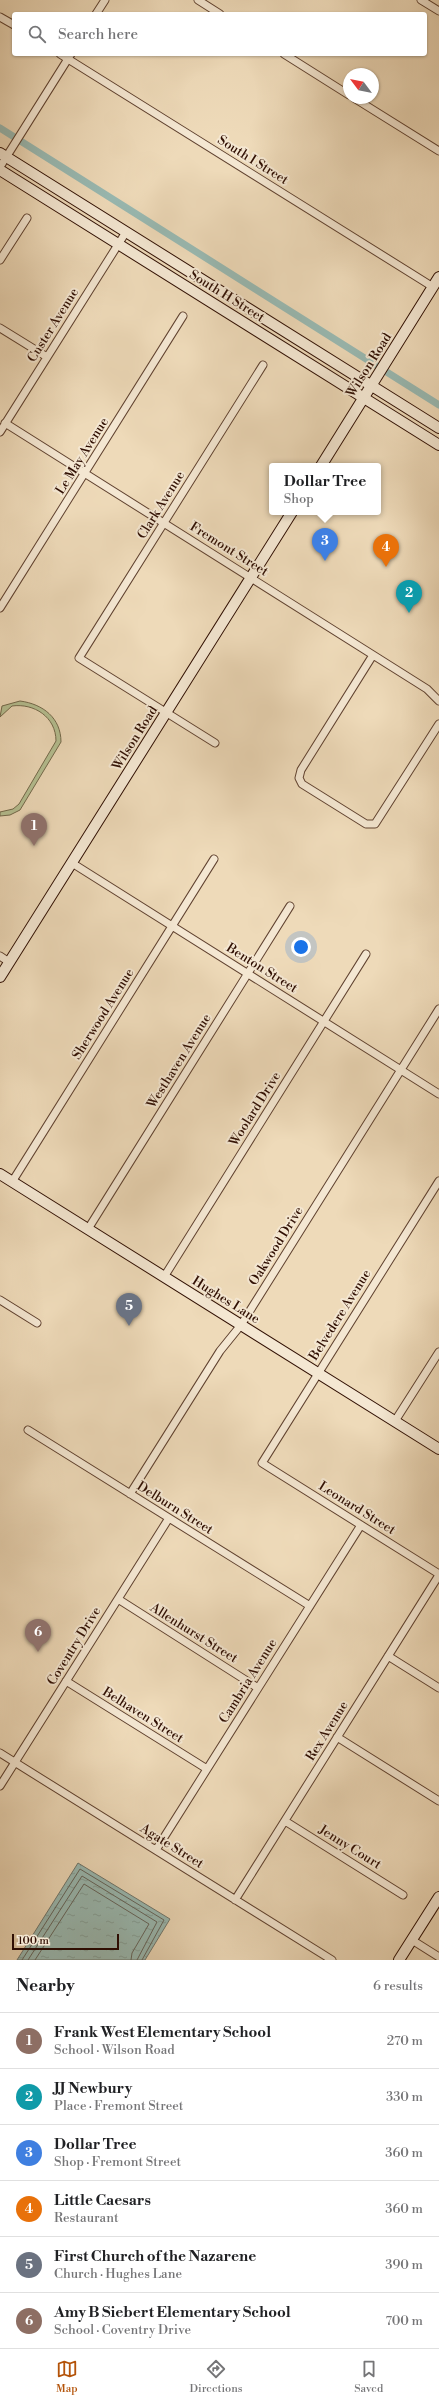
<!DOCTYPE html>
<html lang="en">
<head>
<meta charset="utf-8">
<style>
	:root { --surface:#fff; --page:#f2f2f2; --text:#202124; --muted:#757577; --line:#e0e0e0; --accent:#b45309 }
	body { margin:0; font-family:"Libre Bodoni",serif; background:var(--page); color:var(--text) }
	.compass { position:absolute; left:343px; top:68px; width:36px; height:36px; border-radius:50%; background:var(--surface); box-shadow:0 1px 3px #0004; rotate:302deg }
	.scale { position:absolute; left:12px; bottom:10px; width:107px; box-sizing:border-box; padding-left:4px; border:2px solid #300f03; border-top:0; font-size:11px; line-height:14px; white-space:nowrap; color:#300f03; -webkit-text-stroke:3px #f4e7d2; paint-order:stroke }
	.you { position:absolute; left:301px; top:947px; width:14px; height:14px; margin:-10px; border:3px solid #fff; border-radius:50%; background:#1a73e8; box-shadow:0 0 0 6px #1a73e833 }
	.badge { display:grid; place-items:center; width:26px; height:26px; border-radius:50%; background:var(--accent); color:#fff; font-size:13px; font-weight:700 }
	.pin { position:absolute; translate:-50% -33px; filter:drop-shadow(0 1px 2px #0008) }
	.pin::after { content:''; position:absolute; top:21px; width:14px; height:12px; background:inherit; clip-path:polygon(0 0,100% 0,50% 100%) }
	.popup { position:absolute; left:269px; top:463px; width:112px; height:52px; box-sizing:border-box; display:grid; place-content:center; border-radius:4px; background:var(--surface); filter:drop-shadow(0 1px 3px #0005); font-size:13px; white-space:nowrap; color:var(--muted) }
	.popup b { font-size:15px; color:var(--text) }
	.popup::after { content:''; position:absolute; left:50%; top:100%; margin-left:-8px; border:8px solid transparent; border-top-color:var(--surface) }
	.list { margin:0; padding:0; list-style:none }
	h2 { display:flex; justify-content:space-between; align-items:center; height:52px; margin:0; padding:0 16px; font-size:17px }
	h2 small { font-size:13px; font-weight:400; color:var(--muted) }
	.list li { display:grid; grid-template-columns:26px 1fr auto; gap:12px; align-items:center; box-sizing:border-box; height:56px; padding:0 16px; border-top:1px solid var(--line) }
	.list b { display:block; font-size:15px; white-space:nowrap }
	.list p { margin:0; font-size:13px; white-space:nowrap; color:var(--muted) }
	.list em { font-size:13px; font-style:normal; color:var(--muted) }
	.icon { flex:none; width:22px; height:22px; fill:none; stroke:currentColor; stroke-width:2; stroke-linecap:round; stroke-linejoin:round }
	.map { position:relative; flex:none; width:439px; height:1960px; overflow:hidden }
	.search { position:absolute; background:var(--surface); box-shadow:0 1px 3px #0004; left:12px; right:12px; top:12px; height:44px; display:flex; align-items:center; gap:10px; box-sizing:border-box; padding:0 14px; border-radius:4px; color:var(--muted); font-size:15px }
	.sheet { height:388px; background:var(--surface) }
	nav { display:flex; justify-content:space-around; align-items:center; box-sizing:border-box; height:56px; border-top:1px solid var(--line); background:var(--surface); font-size:11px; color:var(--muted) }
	nav a { display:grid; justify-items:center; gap:2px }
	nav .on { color:var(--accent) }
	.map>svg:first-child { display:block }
</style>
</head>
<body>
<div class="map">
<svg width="439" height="1960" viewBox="0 0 439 1960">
	<defs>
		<pattern id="water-ripples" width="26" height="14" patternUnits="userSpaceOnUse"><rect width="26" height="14" fill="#99bab3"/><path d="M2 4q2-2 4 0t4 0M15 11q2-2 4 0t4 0" fill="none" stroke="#849f98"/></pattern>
	</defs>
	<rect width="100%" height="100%" fill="#eedab9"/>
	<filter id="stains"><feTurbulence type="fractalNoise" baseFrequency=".005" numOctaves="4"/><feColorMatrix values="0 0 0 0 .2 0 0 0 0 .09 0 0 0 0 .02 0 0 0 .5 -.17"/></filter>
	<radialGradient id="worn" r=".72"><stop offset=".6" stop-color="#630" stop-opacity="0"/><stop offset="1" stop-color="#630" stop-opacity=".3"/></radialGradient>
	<!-- garden -->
	<path fill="#b5c092" stroke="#72684a" d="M 20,701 C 43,704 61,718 61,742 L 20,810 L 10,815 L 0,816 L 0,812 L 13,809 L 19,804 L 56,741 C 56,717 34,703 12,706 L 0,717 L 2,706 Z"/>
	<!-- water -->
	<path fill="url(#water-ripples)" stroke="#6f766d" d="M 78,1863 L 170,1919 L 145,1960 L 17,1960 Z"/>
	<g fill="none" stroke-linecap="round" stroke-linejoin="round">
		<!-- shore -->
		<path stroke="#64645b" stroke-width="1" d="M 22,1960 L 80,1869 L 164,1920 L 142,1960
			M 28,1960 L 82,1876 L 157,1922 L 137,1960
			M 35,1960 L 84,1884 L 149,1924 L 132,1953 L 131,1960"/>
		<!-- canal -->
		<path stroke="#99bab3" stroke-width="7" d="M 0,128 L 439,405"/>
		<defs>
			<path id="street" d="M 198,0 L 220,14
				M 421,0 L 439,11
				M 96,14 L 105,0
				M 0,17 L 14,25
				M 60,54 L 433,287
				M 284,54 L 349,95
				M 354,98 L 439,151
				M 0,167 L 71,54
				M 0,260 L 27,218
				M 0,328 L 47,357
				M 5,423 L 427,689 L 439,701
				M 0,432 L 126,232
				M 0,608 L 183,316
				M 373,655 L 301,770 L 299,778 L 302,784 L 366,824 L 375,824 L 439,724
				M 215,743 L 79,658 L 263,365
				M 72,863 L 439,1094
				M 0,956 L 9,962
				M 439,1181 L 262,1463 L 439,1574
				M 12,1182 L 214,859
				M 88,1229 L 290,906
				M 164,1277 L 366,954
				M 0,1300 L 37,1323
				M 395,1421 L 439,1352
				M 28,1430 L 310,1606
				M 130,1494 L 220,1351 L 241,1325 L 439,1009
				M 118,1599 L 258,1688
				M 388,1656 L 439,1688
				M 66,1681 L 207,1769
				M 337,1737 L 439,1801
				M 0,1753 L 332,1960
				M 0,1786 L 169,1518
				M 285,1821 L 403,1895
				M 156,1850 L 361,1525
				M 235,1900 L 439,1575
				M 412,1940 L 439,1957"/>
			<path id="secondary" d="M 0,153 L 439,428
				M 0,170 L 439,445
				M 321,466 L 439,277
				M 0,977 L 292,512
				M 0,1174 L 439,1449
				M 399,1960 L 439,1897"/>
		</defs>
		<!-- street casing -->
		<use href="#street" stroke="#604230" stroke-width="9"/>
		<!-- secondary casing -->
		<use href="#secondary" stroke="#300f03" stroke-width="12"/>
		<!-- street -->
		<use href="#street" stroke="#f4e7d2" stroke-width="7"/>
		<!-- secondary -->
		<use href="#secondary" stroke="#f4e7d2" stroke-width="10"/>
	</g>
	<g text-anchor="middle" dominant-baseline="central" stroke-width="4" stroke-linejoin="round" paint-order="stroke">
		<!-- street labels -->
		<g font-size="13" fill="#300f03" stroke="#f4e7d2">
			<text transform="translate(253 160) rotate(32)">South I Street</text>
			<text transform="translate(227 296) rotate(32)">South H Street</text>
			<text transform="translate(53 325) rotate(-58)">Custer Avenue</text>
			<text transform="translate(369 365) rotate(-58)">Wilson Road</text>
			<text transform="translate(82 456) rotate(-58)">Le May Avenue</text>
			<text transform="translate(161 505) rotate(-58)">Clark Avenue</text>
			<text transform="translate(229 549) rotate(32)">Fremont Street</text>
			<text transform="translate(135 738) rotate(-58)">Wilson Road</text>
			<text transform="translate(262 968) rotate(32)">Benton Street</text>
			<text transform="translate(103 1014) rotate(-58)">Sherwood Avenue</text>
			<text transform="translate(179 1061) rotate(-58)">Westhaven Avenue</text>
			<text transform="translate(255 1109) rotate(-58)">Woolard Drive</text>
			<text transform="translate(276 1246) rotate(-58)">Oakwood Drive</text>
			<text transform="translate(226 1300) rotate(32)">Hughes Lane</text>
			<text transform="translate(340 1315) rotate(-58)">Belvedere Avenue</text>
			<text transform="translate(175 1508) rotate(32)">Delburn Street</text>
			<text transform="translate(357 1508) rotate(32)">Leonard Street</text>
			<text transform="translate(194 1633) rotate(32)">Allenhurst Street</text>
			<text transform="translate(74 1646) rotate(-58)">Coventry Drive</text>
			<text transform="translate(248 1681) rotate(-58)">Cambria Avenue</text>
			<text transform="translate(143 1715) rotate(32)">Belhaven Street</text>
			<text transform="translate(327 1731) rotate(-58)">Rex Avenue</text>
			<text transform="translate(172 1846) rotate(32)">Agate Street</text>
			<text transform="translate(350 1847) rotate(32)">Jenny Court</text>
		</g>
	</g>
	<rect width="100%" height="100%" filter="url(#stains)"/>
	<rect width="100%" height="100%" fill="url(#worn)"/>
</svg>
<svg class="compass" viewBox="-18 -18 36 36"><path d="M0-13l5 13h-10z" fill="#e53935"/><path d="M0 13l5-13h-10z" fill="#757577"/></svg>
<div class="scale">100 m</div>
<div class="you"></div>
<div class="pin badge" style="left:34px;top:846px;background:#8d6e63">1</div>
<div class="pin badge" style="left:409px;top:613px;background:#0f9aa8">2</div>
<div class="pin badge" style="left:325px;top:561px;background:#3f7fe0">3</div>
<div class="popup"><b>Dollar Tree</b>Shop</div>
<div class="pin badge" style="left:386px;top:567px;background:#e8710a">4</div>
<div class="pin badge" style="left:129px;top:1326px;background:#6b7280">5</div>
<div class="pin badge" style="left:38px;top:1652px;background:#8d6e63">6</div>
<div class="search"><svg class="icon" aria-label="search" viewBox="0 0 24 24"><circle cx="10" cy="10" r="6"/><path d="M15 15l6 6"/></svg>Search here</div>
</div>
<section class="sheet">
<h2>Nearby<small>6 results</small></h2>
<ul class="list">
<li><span class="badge" style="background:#8d6e63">1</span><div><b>Frank West Elementary School</b><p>School · Wilson Road</p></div><em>270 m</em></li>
<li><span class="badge" style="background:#0f9aa8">2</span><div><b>JJ Newbury</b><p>Place · Fremont Street</p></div><em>330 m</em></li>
<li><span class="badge" style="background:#3f7fe0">3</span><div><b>Dollar Tree</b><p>Shop · Fremont Street</p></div><em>360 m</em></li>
<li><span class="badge" style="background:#e8710a">4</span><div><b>Little Caesars</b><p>Restaurant</p></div><em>360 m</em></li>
<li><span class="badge" style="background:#6b7280">5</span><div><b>First Church of the Nazarene</b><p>Church · Hughes Lane</p></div><em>390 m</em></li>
<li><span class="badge" style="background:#8d6e63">6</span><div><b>Amy B Siebert Elementary School</b><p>School · Coventry Drive</p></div><em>700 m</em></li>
</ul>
</section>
<nav>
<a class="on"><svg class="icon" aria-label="map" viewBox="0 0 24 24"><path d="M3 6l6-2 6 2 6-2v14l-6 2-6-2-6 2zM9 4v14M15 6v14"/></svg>Map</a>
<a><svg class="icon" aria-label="directions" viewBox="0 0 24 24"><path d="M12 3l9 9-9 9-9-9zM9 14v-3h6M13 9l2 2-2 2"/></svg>Directions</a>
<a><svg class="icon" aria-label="saved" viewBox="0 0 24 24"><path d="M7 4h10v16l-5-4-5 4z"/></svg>Saved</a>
</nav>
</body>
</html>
